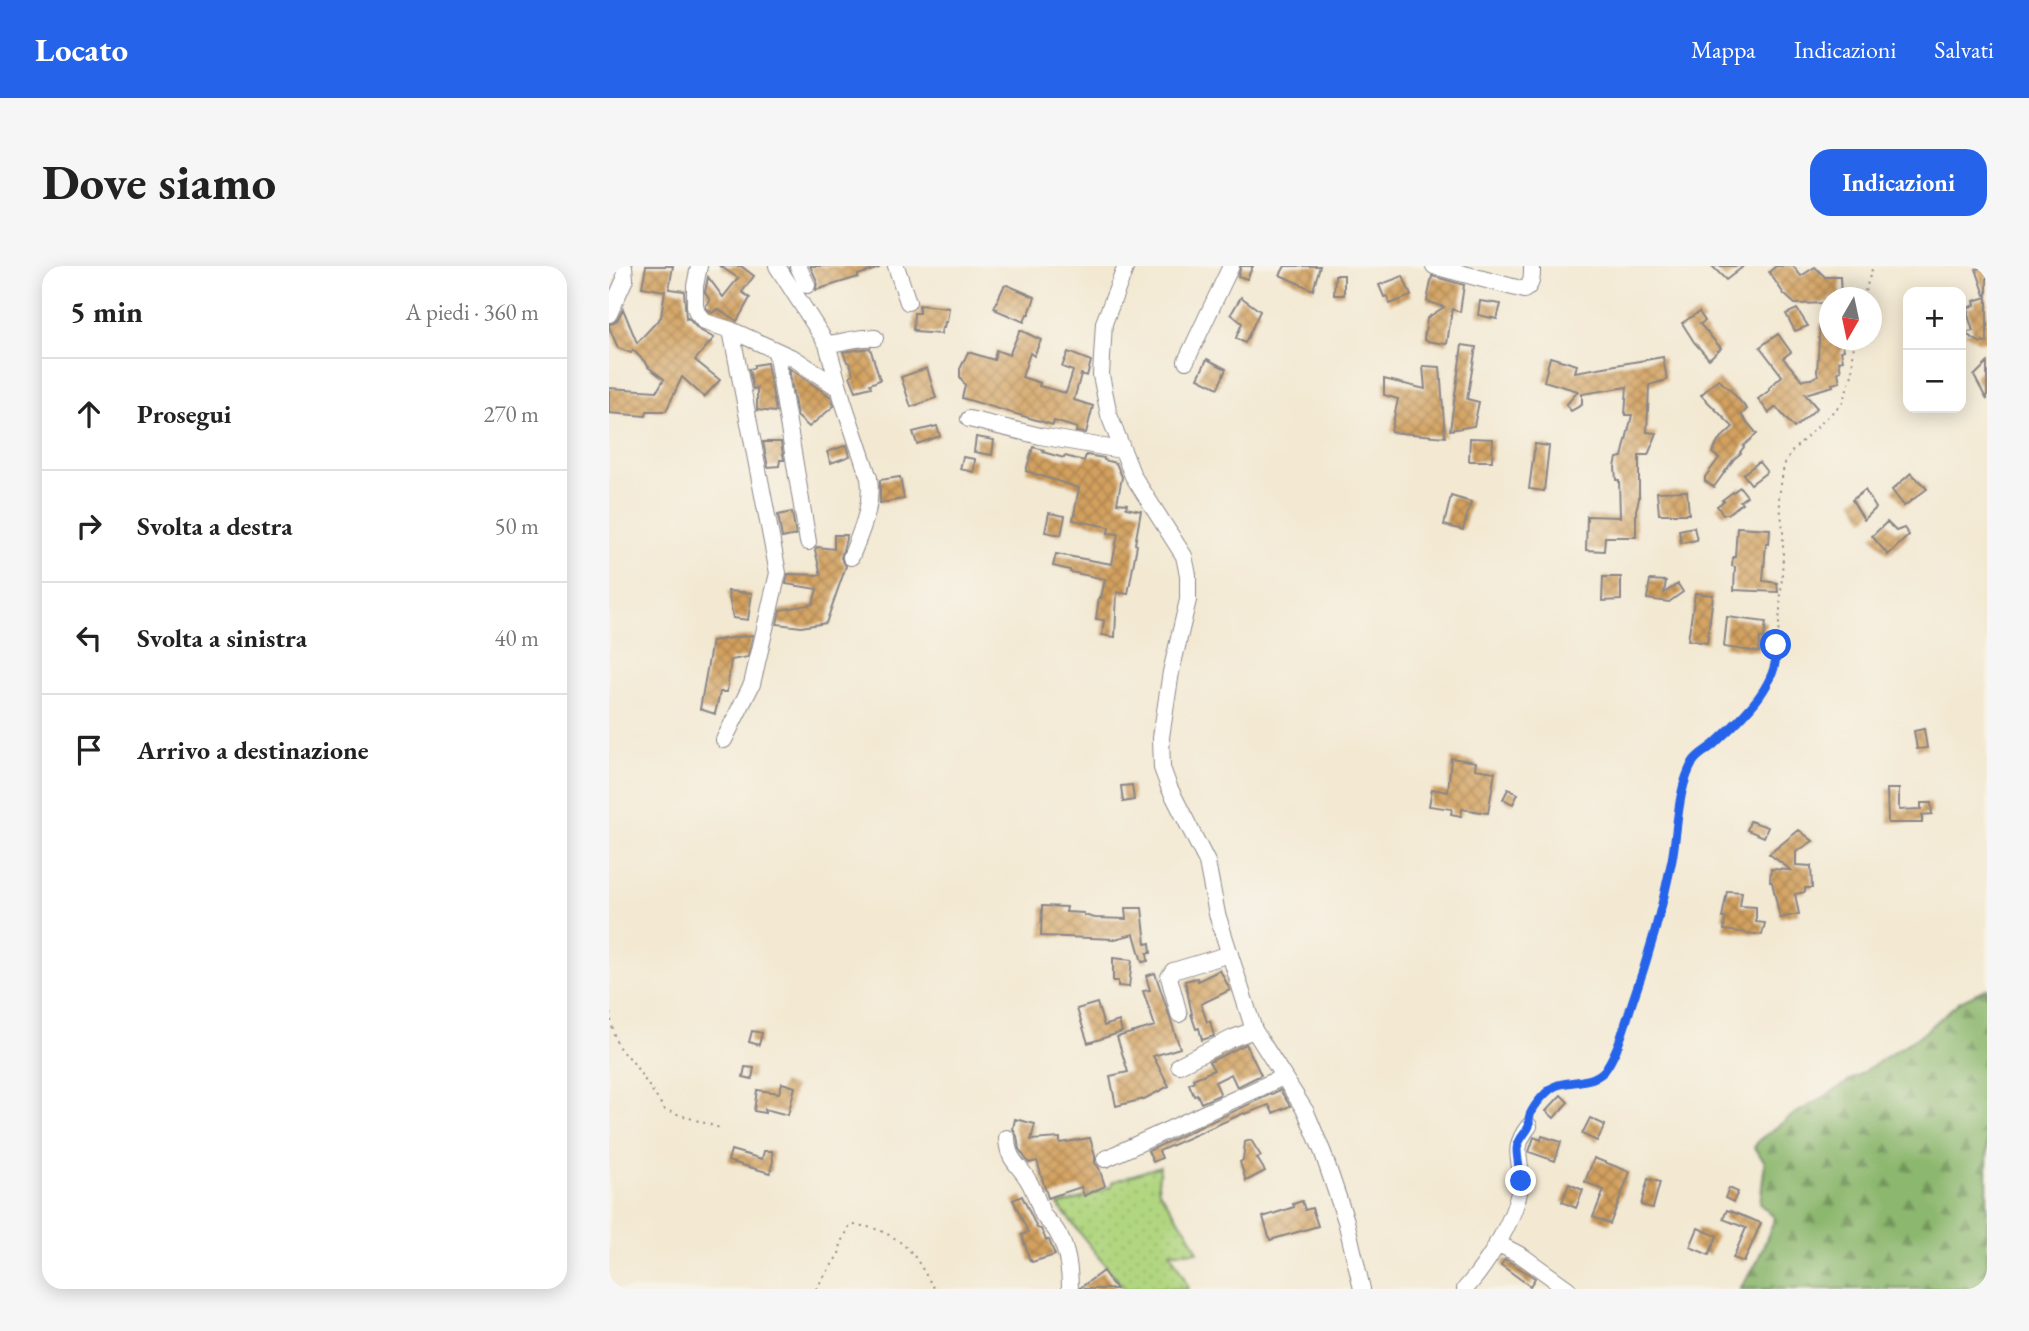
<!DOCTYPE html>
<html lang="it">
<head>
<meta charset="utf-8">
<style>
	:root { --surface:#fff; --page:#f6f6f6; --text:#222; --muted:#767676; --line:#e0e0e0; --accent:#2563eb }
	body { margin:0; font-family:"EB Garamond",serif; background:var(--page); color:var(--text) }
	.controls { position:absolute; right:21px; top:21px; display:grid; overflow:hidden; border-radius:14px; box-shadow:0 4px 18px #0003 }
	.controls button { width:63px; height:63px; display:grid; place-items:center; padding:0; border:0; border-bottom:2px solid var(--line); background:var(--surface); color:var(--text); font:35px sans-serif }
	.compass { position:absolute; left:1210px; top:21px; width:63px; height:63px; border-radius:50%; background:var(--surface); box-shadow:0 4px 18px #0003; rotate:189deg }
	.stop { position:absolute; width:21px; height:21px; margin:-16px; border:5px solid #2563eb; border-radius:50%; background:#fff }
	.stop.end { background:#2563eb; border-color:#fff; box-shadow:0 2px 7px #0008 }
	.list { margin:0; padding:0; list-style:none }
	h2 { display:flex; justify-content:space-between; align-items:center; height:91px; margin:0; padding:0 28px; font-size:30px }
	h2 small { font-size:23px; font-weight:400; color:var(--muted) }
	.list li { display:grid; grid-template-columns:46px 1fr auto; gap:21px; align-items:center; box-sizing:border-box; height:112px; padding:0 28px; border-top:2px solid var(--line) }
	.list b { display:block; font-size:26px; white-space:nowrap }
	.list em { font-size:23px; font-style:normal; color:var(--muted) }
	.icon { flex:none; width:38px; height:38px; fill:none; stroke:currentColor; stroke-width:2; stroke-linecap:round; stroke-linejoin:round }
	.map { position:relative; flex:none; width:1378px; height:1023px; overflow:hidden; border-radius:21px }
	header { display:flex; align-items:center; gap:42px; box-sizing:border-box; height:98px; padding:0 35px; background:var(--accent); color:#fff }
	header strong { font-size:33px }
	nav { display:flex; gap:38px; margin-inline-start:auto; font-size:24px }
	.intro { display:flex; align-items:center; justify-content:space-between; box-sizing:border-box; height:168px; padding:0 42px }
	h1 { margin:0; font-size:49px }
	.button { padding:18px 32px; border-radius:21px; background:var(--accent); color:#fff; font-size:24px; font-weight:700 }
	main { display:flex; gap:42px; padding:0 42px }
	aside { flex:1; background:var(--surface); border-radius:21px; box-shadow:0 4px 18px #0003 }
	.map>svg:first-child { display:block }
</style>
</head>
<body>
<header>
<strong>Locato</strong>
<nav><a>Mappa</a><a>Indicazioni</a><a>Salvati</a></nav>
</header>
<div class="intro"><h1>Dove siamo</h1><a class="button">Indicazioni</a></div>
<main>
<aside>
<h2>5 min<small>A piedi · 360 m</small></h2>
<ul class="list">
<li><svg class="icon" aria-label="ahead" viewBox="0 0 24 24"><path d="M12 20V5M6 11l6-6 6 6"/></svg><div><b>Prosegui</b></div><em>270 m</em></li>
<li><svg class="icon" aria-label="right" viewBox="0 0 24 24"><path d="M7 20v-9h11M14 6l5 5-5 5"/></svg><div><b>Svolta a destra</b></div><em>50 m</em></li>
<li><svg class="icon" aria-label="left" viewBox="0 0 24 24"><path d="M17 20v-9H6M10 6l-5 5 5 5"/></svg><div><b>Svolta a sinistra</b></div><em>40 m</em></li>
<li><svg class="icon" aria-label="arrive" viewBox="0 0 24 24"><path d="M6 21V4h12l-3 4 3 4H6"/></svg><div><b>Arrivo a destinazione</b></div></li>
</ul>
</aside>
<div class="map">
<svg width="1378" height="1023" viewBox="0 0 1378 1023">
	<defs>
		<pattern id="green-dots" width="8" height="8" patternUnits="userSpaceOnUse" patternTransform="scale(1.75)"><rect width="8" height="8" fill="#b1d680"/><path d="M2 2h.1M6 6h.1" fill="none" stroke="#98b770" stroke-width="1.8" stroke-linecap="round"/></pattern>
		<pattern id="forest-firs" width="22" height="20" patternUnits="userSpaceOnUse" patternTransform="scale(1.75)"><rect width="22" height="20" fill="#8cb76e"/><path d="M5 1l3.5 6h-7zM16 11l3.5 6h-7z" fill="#72945c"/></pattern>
		<pattern id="building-cross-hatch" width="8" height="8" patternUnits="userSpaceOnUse" patternTransform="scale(1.75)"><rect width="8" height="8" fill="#d3a15e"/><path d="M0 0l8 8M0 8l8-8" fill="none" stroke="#ab834f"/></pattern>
	</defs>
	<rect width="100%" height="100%" fill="#f7f3e8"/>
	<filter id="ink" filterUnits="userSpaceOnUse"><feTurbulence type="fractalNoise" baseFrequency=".0143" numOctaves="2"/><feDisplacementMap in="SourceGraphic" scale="14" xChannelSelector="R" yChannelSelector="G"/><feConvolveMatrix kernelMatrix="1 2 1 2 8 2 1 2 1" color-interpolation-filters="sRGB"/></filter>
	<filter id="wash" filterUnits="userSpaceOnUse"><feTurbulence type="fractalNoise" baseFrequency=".00686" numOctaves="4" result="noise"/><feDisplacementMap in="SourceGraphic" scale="28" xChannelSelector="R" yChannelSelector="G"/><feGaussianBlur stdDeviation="1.57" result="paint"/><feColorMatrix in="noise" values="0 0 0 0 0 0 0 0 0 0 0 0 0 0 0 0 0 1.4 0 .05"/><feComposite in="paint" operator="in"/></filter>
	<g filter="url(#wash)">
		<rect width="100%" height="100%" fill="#f3e9d3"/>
		<!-- green -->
		<path fill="url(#green-dots)" stroke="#6a7c5e" stroke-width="2" d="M 551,900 L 549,918 L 550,925 L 579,966 L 589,986 L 561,986 L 576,1014 L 579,1023 L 515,1023 L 449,939 L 476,931 L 503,920 L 503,916 Z"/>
		<!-- forest -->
		<path fill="url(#forest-firs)" stroke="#576c54" stroke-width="2" d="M 1378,722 L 1378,1023 L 1131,1023 L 1148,996 L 1166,952 L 1151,938 L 1156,896 L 1145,882 L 1150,874 L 1184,849 L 1223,826 L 1316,766 L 1351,735 Z"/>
		<g id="blocks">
			<!-- building -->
			<path fill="url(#building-cross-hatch)" d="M 37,0 L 64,0 L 60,23 L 75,25 L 77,53 L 79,52 L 89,63 L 105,72 L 86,94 L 111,114 L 95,131 L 73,111 L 57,145 L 38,145 L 37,150 L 0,147 L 0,122 L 48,125 L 55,113 L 39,101 L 40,100 L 24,84 L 22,87 L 9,82 L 0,61 L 0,58 L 5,57 L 9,53 L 14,43 L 28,77 L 52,51 L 56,25 L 33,21 Z
				M 111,0 L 132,0 L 145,10 L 133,26 L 141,32 L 128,55 L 109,43 L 103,47 L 97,42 L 97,39 L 101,35 L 96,26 L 99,11 L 114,31 L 129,12 Z
				M 201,0 L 270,0 L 270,2 L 249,9 L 249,11 L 207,24 L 208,15 Z
				M 632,0 L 644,0 L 638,13 L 629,10 Z
				M 676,0 L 711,0 L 704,24 L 671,9 Z
				M 1103,0 L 1135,0 L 1117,14 Z
				M 1167,0 L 1184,0 L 1192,10 L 1206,1 L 1216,11 L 1231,11 L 1232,32 L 1221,32 L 1221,37 L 1186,38 L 1175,28 L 1160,6 Z
				M 1378,0 L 1378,29 L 1376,29 L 1367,3 Z
				M 726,9 L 735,9 L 735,29 L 725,29 Z
				M 794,10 L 802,30 L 781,38 L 778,30 L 775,31 L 770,19 Z
				M 823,10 L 855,19 L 851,46 L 843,43 L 838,78 L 817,75 L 815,73 L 818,52 L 835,41 L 818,35 Z
				M 398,19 L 426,31 L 420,48 L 418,48 L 415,56 L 387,44 L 388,43 L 385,42 L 395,20 Z
				M 632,31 L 651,45 L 636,77 L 627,72 L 633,57 L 622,48 Z
				M 1378,31 L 1378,77 L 1374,75 L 1372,77 L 1355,67 L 1364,65 L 1358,46 L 1360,45 L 1358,42 L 1366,39 L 1365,35 Z
				M 871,35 L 892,38 L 888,53 L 869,49 Z
				M 310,39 L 340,42 L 338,56 L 336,56 L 335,62 L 333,62 L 332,68 L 306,66 L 307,64 L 304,64 L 305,47 L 310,47 Z
				M 1188,43 L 1199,60 L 1186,65 L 1177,48 Z
				M 1090,46 L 1096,55 L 1091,58 L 1112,82 L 1100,93 L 1085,76 L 1073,57 Z
				M 1221,56 L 1221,74 L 1233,74 L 1235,84 L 1232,85 L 1234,94 L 1230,95 L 1232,105 L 1229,106 L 1231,116 L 1223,118 L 1224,120 L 1196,128 L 1208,142 L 1185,162 L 1167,141 L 1160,147 L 1149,133 L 1161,124 L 1160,122 L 1173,110 L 1151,81 L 1169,68 L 1182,86 L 1174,92 L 1193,114 L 1202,113 L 1209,109 L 1208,106 L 1211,58 Z
				M 411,64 L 432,74 L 425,90 L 421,87 L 413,111 L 431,117 L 430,120 L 457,127 L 464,105 L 453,101 L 459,86 L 482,95 L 478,110 L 472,108 L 465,134 L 484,140 L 477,167 L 467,166 L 468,162 L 445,155 L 444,159 L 353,132 L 356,119 L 351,111 L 351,103 L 359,86 L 385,94 L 387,84 L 400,89 Z
				M 853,79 L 867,81 L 858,133 L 870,136 L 865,160 L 841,164 Z
				M 261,82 L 271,114 L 261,118 L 262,121 L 247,125 L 241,110 L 244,108 L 241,97 L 238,96 L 234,86 Z
				M 941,91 L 968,99 L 966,106 L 1054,91 L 1058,114 L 1040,119 L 1038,166 L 1048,167 L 1039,189 L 1030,189 L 1030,233 L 1027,244 L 1027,271 L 996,271 L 995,285 L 977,284 L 978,250 L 1011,251 L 1010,214 L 1007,214 L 1006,201 L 1008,192 L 1013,191 L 1023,149 L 1016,149 L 1018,121 L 973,128 L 973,139 L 962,145 L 957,139 L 969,125 L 935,115 Z
				M 598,93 L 617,103 L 609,122 L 589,112 Z
				M 158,97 L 167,146 L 148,144 L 148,122 L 144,123 L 140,103 L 145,102 L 145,99 Z
				M 1378,97 L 1378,134 L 1365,110 Z
				M 814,100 L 831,101 L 836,171 L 782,166 L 789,133 L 775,129 L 775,113 L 816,123 Z
				M 180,102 L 222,131 L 225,140 L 200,161 L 188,150 Z
				M 318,102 L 327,132 L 302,141 L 292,111 Z
				M 1109,113 L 1122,125 L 1138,143 L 1132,149 L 1148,168 L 1134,180 L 1135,181 L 1131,186 L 1132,187 L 1125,193 L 1105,221 L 1096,215 L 1096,211 L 1110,192 L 1103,187 L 1110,174 L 1124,161 L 1092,129 Z
				M 328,160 L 331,170 L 308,178 L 304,166 Z
				M 367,171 L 385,174 L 383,189 L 365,186 Z
				M 861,172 L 884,173 L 883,195 L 860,195 Z
				M 154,176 L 172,176 L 175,194 L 171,194 L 170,200 L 159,201 Z
				M 926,178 L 940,180 L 935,225 L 920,223 Z
				M 238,179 L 241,190 L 222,197 L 218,186 Z
				M 424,181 L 435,184 L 434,186 L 455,192 L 456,190 L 475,195 L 477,189 L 495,192 L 495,194 L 507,197 L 513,211 L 508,237 L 518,238 L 517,242 L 532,245 L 526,278 L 528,279 L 519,328 L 508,326 L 506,371 L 493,369 L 495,354 L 487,353 L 490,331 L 492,332 L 496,313 L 461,306 L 461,304 L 444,300 L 447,288 L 503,298 L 509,268 L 499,267 L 500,261 L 464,254 L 470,222 L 417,205 Z
				M 354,191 L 366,193 L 365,206 L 351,203 Z
				M 1150,196 L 1158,206 L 1142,218 L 1134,208 Z
				M 1302,207 L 1318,223 L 1295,240 L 1283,224 Z
				M 291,211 L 295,233 L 271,237 L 271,214 Z
				M 1131,221 L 1138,230 L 1131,235 L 1133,237 L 1119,248 L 1114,248 L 1108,240 L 1115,235 L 1113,234 Z
				M 1256,224 L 1267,242 L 1255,254 L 1243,234 Z
				M 1078,225 L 1080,248 L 1050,248 L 1048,226 Z
				M 842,230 L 862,236 L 854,264 L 835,259 Z
				M 183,246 L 187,269 L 173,272 L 169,249 Z
				M 440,247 L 456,250 L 452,269 L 436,266 Z
				M 1278,256 L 1287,265 L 1295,262 L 1300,269 L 1279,289 L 1263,270 Z
				M 1085,261 L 1088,274 L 1072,277 L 1070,264 Z
				M 1128,261 L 1161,263 L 1160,278 L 1157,277 L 1154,315 L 1168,317 L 1169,326 L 1125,324 L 1126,301 L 1123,300 L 1124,291 L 1126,291 Z
				M 225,269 L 238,269 L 232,292 L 237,300 L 217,357 L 192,361 L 168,358 L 171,344 L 204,338 L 208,323 L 177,318 L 179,308 L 212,309 L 206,284 L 208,281 L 225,283 Z
				M 994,311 L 1012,311 L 1012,334 L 993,335 Z
				M 1041,314 L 1057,315 L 1055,327 L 1069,318 L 1074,326 L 1060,336 L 1038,333 Z
				M 119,325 L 143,327 L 139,354 L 124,352 Z
				M 1086,327 L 1104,329 L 1098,377 L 1079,374 Z
				M 1118,351 L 1157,356 L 1155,372 L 1151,372 L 1150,386 L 1115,381 Z
				M 144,369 L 139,391 L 122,394 L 118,426 L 111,426 L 106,448 L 91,443 L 103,375 Z
				M 1315,463 L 1318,482 L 1308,483 L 1305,465 Z
				M 842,492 L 867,496 L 866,503 L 886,506 L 879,547 L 853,543 L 852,550 L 842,548 L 843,543 L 820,540 L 823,523 L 839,526 Z
				M 523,519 L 525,534 L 514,536 L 512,520 Z
				M 899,523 L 909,528 L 904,538 L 894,533 Z
				M 1278,523 L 1290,523 L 1290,544 L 1312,543 L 1312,537 L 1322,537 L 1323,548 L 1313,549 L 1313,557 L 1279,557 Z
				M 1141,555 L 1159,561 L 1155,571 L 1138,564 Z
				M 1190,564 L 1204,575 L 1187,586 L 1187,599 L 1202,600 L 1203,622 L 1196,622 L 1196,626 L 1186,628 L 1190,648 L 1171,652 L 1163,616 L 1161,616 L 1162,603 L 1182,604 L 1160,588 Z
				M 1118,625 L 1133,626 L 1131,640 L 1147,641 L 1147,656 L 1156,657 L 1153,669 L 1115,664 L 1116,652 L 1113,652 Z
				M 433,640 L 458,641 L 457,646 L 475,647 L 475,649 L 486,652 L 517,653 L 516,642 L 533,642 L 537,678 L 541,677 L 542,687 L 538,687 L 539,695 L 533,696 L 525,668 L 506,673 L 432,670 Z
				M 504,692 L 523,694 L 520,721 L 509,720 L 509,715 L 504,715 Z
				M 611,704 L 621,724 L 592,738 L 598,756 L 601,755 L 605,770 L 593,774 L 590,762 L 587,763 L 582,748 L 583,748 L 576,715 L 588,712 L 589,715 Z
				M 546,707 L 571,782 L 544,790 L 560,820 L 535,833 L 507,840 L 501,810 L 519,806 L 508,771 L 546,760 L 534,725 L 541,724 L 537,710 Z
				M 488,737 L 495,760 L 510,755 L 513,766 L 479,777 L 468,743 Z
				M 143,765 L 153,767 L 150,779 L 140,776 Z
				M 637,778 L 652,809 L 628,821 L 622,808 L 606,816 L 611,827 L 610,829 L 592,837 L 588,828 L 585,830 L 580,818 L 585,815 L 584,813 L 605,804 L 600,796 Z
				M 136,801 L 145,802 L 143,813 L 134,811 Z
				M 173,817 L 186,821 L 179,849 L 156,843 L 156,847 L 145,845 L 148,824 L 170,827 Z
				M 671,824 L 681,840 L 664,847 L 660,839 L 636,848 L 635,847 L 550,885 L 553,892 L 544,896 L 539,885 Z
				M 952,829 L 959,836 L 945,852 L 937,845 Z
				M 981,852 L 996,859 L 988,875 L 973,868 Z
				M 406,853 L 426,858 L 422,874 L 451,872 L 451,877 L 481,872 L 486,889 L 486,897 L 490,902 L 496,920 L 475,930 L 472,921 L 439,932 L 428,895 L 420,897 L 410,883 L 408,870 L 404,863 Z
				M 933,870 L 952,876 L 946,895 L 920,886 L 925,871 L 932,874 Z
				M 642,874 L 652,890 L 648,892 L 656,905 L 637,915 L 631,896 L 634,894 L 636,876 Z
				M 122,884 L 153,893 L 155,885 L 163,885 L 164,895 L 161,907 L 119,895 Z
				M 985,892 L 1021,906 L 1001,958 L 984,951 L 995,924 L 976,916 Z
				M 1039,913 L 1051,916 L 1044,942 L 1032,939 Z
				M 960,918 L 974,924 L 967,942 L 953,936 Z
				M 1120,922 L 1129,926 L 1124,936 L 1116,932 Z
				M 413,930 L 428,962 L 432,963 L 437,974 L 440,974 L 446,989 L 423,996 L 422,994 L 421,995 L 413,969 L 419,966 L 404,934 Z
				M 693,935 L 696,944 L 703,942 L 709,960 L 661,974 L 654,951 L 685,941 L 684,938 Z
				M 1118,944 L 1152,957 L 1135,996 L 1124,992 L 1137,962 L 1114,953 Z
				M 1089,962 L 1108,970 L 1100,989 L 1081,981 Z
				M 896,993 L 926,1012 L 921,1020 L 892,999 Z
				M 494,1005 L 507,1023 L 471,1023 L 471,1022 Z"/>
		</g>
	</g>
	<g filter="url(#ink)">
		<use href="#blocks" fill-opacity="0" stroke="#8a8687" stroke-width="2"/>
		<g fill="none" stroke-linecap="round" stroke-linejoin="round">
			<defs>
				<path id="minor" d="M 90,0 L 86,20 L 86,40 L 88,47 L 96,56 L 122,64 L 186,93 L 231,123
					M 168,0 L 218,78 C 234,77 250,70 266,72
					M 189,0 L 198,19
					M 287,0 L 299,36
					M 517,0 L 495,57 L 492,109 L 500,149 L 524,210 L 575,290 L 579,309 L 579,334 L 562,406 L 552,471 L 553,502 L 560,521 L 598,596 L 608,648 L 645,764 L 697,846 L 714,887 L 737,955 L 753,1023
					M 825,0 L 915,24 C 924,19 923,9 923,0
					M 0,48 L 16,13 L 15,0
					M 218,78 L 234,135 L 260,212 C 264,241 252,265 242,291
					M 167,85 L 199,276
					M 577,95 L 622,0
					M 360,153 L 431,170 L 512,184
					M 115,474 L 143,418 L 169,307 L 122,64
					M 570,748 L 560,711 L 564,705 L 621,688
					M 570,799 L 624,772 L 645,764
					M 398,872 C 399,895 409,897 419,914 C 426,925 429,938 434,949 C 438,955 444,959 448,966 C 458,982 461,1004 461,1023
					M 496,893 L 674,811
					M 888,977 L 913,990 L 959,1023
					M 856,1023 C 878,999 905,955 911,922 C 916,896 899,886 920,860"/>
			</defs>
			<!-- minor casing -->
			<use href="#minor" stroke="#8a8687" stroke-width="18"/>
			<!-- path -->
			<path stroke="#8a8687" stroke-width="2" stroke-dasharray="2 5" stroke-linecap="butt" d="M 1254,32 L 1264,0
				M 0,740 C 3,758 4,783 21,792 L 56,844 L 114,863
				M 923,846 L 934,831 L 948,819 L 969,817 L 987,810 L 997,804 L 1017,761 L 1048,660 L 1063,592 L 1073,526 L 1085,493 L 1102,481 L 1144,440 L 1162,413 L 1168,385 L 1171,344 L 1174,290 L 1174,264 L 1170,231 L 1175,199 L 1184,184 L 1233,137 L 1243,109 L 1245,74
				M 207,1023 L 230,988 L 232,978 L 241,959 C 263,959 285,968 301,985 C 311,996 317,1011 326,1023"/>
			<!-- minor -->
			<use href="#minor" stroke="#fff" stroke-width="16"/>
		</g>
	</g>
	<g fill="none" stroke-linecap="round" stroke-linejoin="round" filter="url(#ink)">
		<!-- route -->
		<path stroke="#2563eb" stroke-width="9" d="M 912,915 C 911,905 908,893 908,883 C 909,872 917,868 920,860 C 921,857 919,853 921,849 C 925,839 939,822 949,819 C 965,814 988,818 998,801 C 1010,782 1016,759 1023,737 C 1040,690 1053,643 1063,594 C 1069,562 1068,524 1084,496 C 1088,489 1098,484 1104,479 C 1130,454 1172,419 1167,379"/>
	</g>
</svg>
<div class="controls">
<button>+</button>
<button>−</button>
</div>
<svg class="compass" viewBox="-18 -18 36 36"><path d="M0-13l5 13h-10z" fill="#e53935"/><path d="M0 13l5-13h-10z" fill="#767676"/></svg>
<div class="stop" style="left:1167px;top:379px"></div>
<div class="stop end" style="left:912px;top:915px"></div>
</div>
</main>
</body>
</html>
